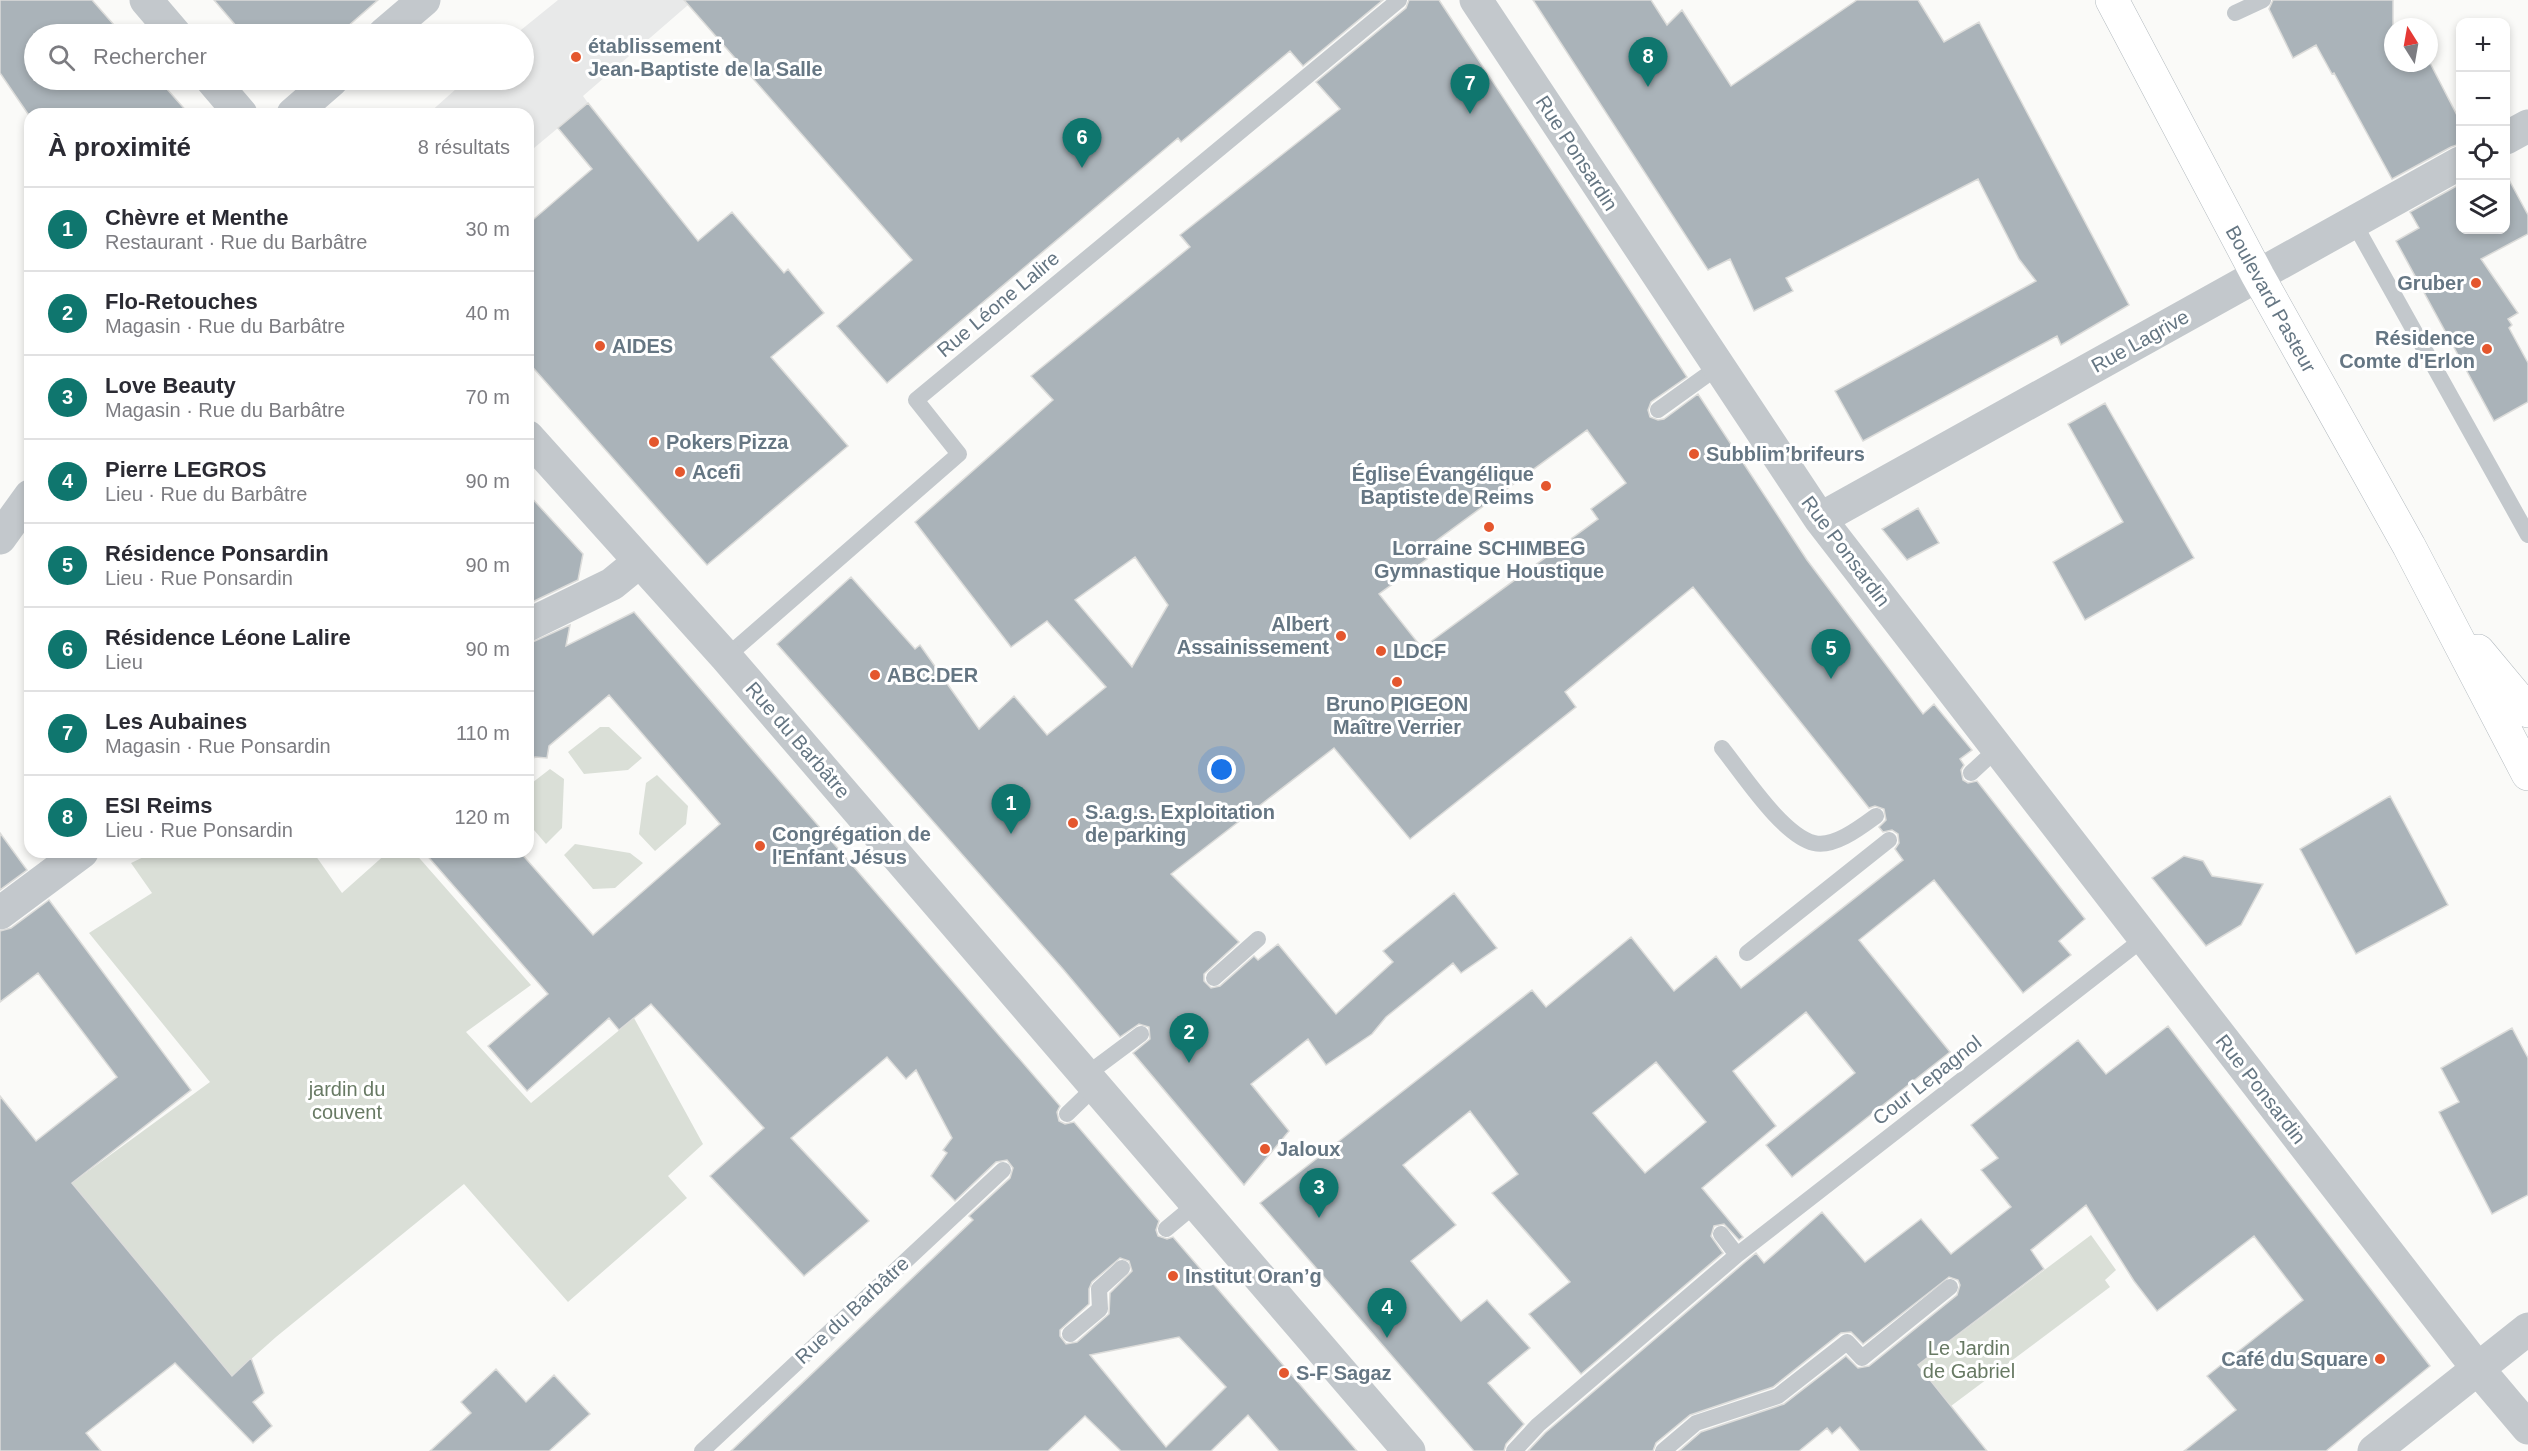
<!DOCTYPE html>
<html lang="fr">
<head>
<meta charset="utf-8">
<style>
	:root { --surface:#fff; --page:#f2f2f3; --text:#2b2b33; --muted:#7c7c81; --line:#e1e1e2; --accent:#0f766e }
	body { margin:0; font-family:Arial,sans-serif; background:var(--page); color:var(--text) }
	.controls { position:absolute; right:18px; top:18px; display:grid; overflow:hidden; border-radius:12px; box-shadow:0 3px 9px #0003 }
	.controls button { width:54px; height:54px; display:grid; place-items:center; padding:0; border:0; border-bottom:2px solid var(--line); background:var(--surface); color:var(--text); font:30px sans-serif }
	.compass { position:absolute; left:2384px; top:18px; width:54px; height:54px; border-radius:50%; background:var(--surface); box-shadow:0 3px 9px #0003; rotate:349deg }
	.you { position:absolute; left:1222px; top:770px; width:21px; height:21px; margin:-15px; border:4px solid #fff; border-radius:50%; background:#1a73e8; box-shadow:0 0 0 9px #1a73e833 }
	.badge { display:grid; place-items:center; width:39px; height:39px; border-radius:50%; background:var(--accent); color:#fff; font-size:20px; font-weight:700 }
	.pin { position:absolute; translate:-50% -50px; filter:drop-shadow(0 2px 3px #0008) }
	.pin::after { content:''; position:absolute; top:32px; width:21px; height:18px; background:inherit; clip-path:polygon(0 0,100% 0,50% 100%) }
	.list { margin:0; padding:0; list-style:none }
	h2 { display:flex; justify-content:space-between; align-items:center; height:78px; margin:0; padding:0 24px; font-size:26px }
	h2 small { font-size:20px; font-weight:400; color:var(--muted) }
	.list li { display:grid; grid-template-columns:39px 1fr auto; gap:18px; align-items:center; box-sizing:border-box; height:84px; padding:0 24px; border-top:2px solid var(--line) }
	.list b { display:block; font-size:22px; white-space:nowrap }
	.list p { margin:0; font-size:20px; white-space:nowrap; color:var(--muted) }
	.list em { font-size:20px; font-style:normal; color:var(--muted) }
	.icon { flex:none; width:33px; height:33px; fill:none; stroke:currentColor; stroke-width:2; stroke-linecap:round; stroke-linejoin:round }
	.map { position:relative; flex:none; width:2528px; height:1451px; overflow:hidden }
	.search { position:absolute; background:var(--surface); box-shadow:0 3px 9px #0003; left:24px; top:24px; width:510px; height:66px; display:flex; align-items:center; gap:15px; box-sizing:border-box; padding:0 21px; border-radius:33px; color:var(--muted); font-size:22px }
	.panel { position:absolute; background:var(--surface); box-shadow:0 3px 9px #0003; left:24px; top:108px; width:510px; height:750px; border-radius:18px }
	.map>svg:first-child { display:block }
</style>
</head>
<body>
<div class="map">
<svg width="2528" height="1451" viewBox="0 0 2528 1451">
	<rect width="100%" height="100%" fill="#fafaf8"/>
	<!-- built -->
	<path fill="#e8e9e9" d="M 558,0 L 684,0 L 688,5 L 583,96 L 588,103 L 528,153 L 528,114 L 428,114 L 466,80 L 524,80 L 524,34 L 516,34 Z"/>
	<!-- green -->
	<path fill="#dadfd7" d="M 600,727 L 609,727 L 642,758 L 628,770 L 584,774 L 568,752 Z
		M 550,769 L 564,779 L 562,828 L 546,844 L 528,823 L 528,786 Z
		M 657,775 L 688,806 L 686,824 L 655,851 L 639,834 L 646,783 Z
		M 575,844 L 630,853 L 643,863 L 615,888 L 593,889 L 564,855 Z
		M 154,852 L 313,852 L 342,893 L 388,852 L 414,852 L 531,985 L 466,1032 L 531,1103 L 634,1018 L 703,1144 L 668,1176 L 687,1198 L 568,1302 L 464,1184 L 276,1337 L 232,1376 L 72,1183 L 210,1082 L 89,933 L 152,893 L 131,863 Z
		M 2091,1235 L 2116,1270 L 2105,1280 L 2110,1287 L 1951,1406 L 1918,1365 Z"/>
	<!-- building -->
	<path fill="#aab3b9" stroke="#dcdcda" stroke-width="1.5" fill-rule="evenodd" d="M 0,0 L 92,0 L 122,34 L 34,34 L 34,80 L 159,80 L 189,114 L 28,114 L 0,73 Z
		M 214,0 L 378,0 L 339,34 L 243,34 Z
		M 684,0 L 1383,0 L 1303,66 L 1290,51 L 1181,142 L 1178,138 L 887,383 L 837,326 L 912,260 Z
		M 1409,0 L 1439,0 L 1687,377 L 1651,402 L 1648,410 L 1650,417 L 1658,420 L 1664,419 L 1698,394 L 1807,560 L 1923,714 L 1934,704 L 1972,750 L 1960,759 L 1964,765 L 1961,770 L 1963,780 L 1968,783 L 1977,781 L 2085,919 L 2059,941 L 2071,955 L 2023,993 L 1934,880 L 1859,940 L 1950,1052 L 1792,1177 L 1766,1145 L 1855,1073 L 1806,1012 L 1733,1071 L 1776,1126 L 1702,1188 L 1743,1237 L 1739,1240 L 1724,1224 L 1714,1226 L 1711,1236 L 1723,1253 L 1581,1374 L 1529,1314 L 1570,1282 L 1492,1193 L 1518,1174 L 1470,1111 L 1403,1165 L 1456,1225 L 1411,1261 L 1461,1321 L 1487,1300 L 1530,1348 L 1488,1383 L 1524,1424 L 1506,1444 L 1504,1451 L 1474,1451 L 1260,1203 L 1532,990 L 1546,1007 L 1631,937 L 1674,991 L 1716,956 L 1741,988 L 1903,860 L 1895,849 L 1899,843 L 1898,834 L 1892,830 L 1883,832 L 1879,827 L 1886,820 L 1884,809 L 1875,806 L 1869,808 L 1693,587 L 1565,692 L 1576,707 L 1410,839 L 1334,748 L 1171,874 L 1239,942 L 1204,974 L 1204,981 L 1211,988 L 1220,986 L 1254,956 L 1258,960 L 1278,944 L 1336,1014 L 1393,962 L 1383,951 L 1454,893 L 1497,948 L 1461,973 L 1453,963 L 1386,1017 L 1372,1034 L 1326,1065 L 1308,1039 L 1251,1084 L 1289,1131 L 1244,1185 L 1133,1053 L 1150,1039 L 1149,1027 L 1139,1024 L 1120,1037 L 1063,969 L 777,644 L 851,577 L 915,649 L 920,645 L 979,729 L 1014,696 L 1047,735 L 1106,687 L 1047,621 L 1011,647 L 915,522 L 1053,400 L 1031,376 L 1190,247 L 1180,235 L 1340,109 L 1316,82 L 1406,8 ZM 1587,430 L 1626,483 L 1591,509 L 1598,519 L 1422,648 L 1379,594 L 1427,559 L 1421,552 ZM 1135,557 L 1168,605 L 1132,667 L 1075,600 ZM 1656,1062 L 1706,1122 L 1645,1173 L 1593,1113 Z
		M 1533,0 L 1651,0 L 1667,25 L 1682,10 L 1731,86 L 1857,0 L 1918,0 L 1944,42 L 1979,22 L 2129,305 L 2061,345 L 2057,336 L 1863,441 L 1835,391 L 2036,281 L 2019,259 L 1978,179 L 1786,278 L 1793,291 L 1754,311 L 1730,259 L 1708,270 Z
		M 2273,0 L 2393,0 L 2393,63 L 2430,63 L 2460,121 L 2460,144 L 2451,147 L 2392,179 L 2334,73 L 2332,74 L 2316,45 L 2293,58 L 2269,9 Z
		M 588,103 L 698,241 L 732,212 L 784,273 L 788,269 L 824,313 L 771,357 L 848,446 L 707,565 L 528,362 L 528,224 L 592,169 L 558,128 Z
		M 2508,178 L 2528,215 L 2528,234 L 2481,259 L 2518,313 L 2508,319 L 2512,325 L 2509,328 L 2528,363 L 2528,402 L 2494,421 L 2396,241 L 2419,228 L 2410,212 L 2460,184 L 2460,230 L 2505,230 L 2505,180 Z
		M 2105,403 L 2194,558 L 2085,620 L 2053,562 L 2123,522 L 2068,424 Z
		M 528,494 L 583,554 L 578,580 L 528,604 Z
		M 1918,508 L 1939,543 L 1907,560 L 1882,529 Z
		M 634,612 L 1060,1106 L 1057,1112 L 1059,1121 L 1065,1124 L 1074,1122 L 1146,1206 L 1159,1221 L 1156,1230 L 1158,1236 L 1167,1239 L 1173,1237 L 1357,1451 L 1279,1451 L 1248,1415 L 1211,1451 L 1121,1451 L 1085,1416 L 1048,1451 L 731,1451 L 973,1220 L 969,1216 L 1010,1178 L 1013,1168 L 1007,1160 L 996,1162 L 955,1201 L 931,1176 L 947,1153 L 943,1150 L 952,1138 L 916,1070 L 906,1079 L 887,1057 L 791,1138 L 869,1221 L 804,1276 L 710,1176 L 764,1128 L 651,1004 L 619,1030 L 609,1018 L 527,1091 L 488,1046 L 548,994 L 424,852 L 520,852 L 593,935 L 720,824 L 609,695 L 549,746 L 547,758 L 535,757 L 528,763 L 528,644 L 570,625 L 566,646 ZM 1120,1258 L 1129,1261 L 1132,1271 L 1110,1293 L 1109,1314 L 1077,1342 L 1066,1344 L 1060,1336 L 1060,1330 L 1089,1304 L 1089,1289 L 1092,1282 ZM 1179,1337 L 1226,1387 L 1166,1447 L 1090,1355 Z
		M 2390,796 L 2448,905 L 2356,954 L 2300,849 Z
		M 0,833 L 27,870 L 0,890 Z
		M 2184,856 L 2203,861 L 2212,876 L 2263,884 L 2241,925 L 2206,946 L 2152,878 Z
		M 49,900 L 191,1090 L 72,1183 L 232,1376 L 251,1358 L 264,1393 L 253,1402 L 272,1426 L 253,1443 L 175,1363 L 86,1433 L 101,1451 L 0,1451 L 0,1096 L 36,1141 L 117,1077 L 38,973 L 0,1002 L 0,931 L 11,928 Z
		M 2168,1026 L 2430,1366 L 2326,1451 L 2184,1451 L 2236,1410 L 2207,1376 L 2303,1300 L 2254,1236 L 2157,1311 L 2134,1281 L 2086,1205 L 2031,1250 L 2044,1269 L 1918,1365 L 1987,1451 L 1860,1451 L 1840,1427 L 1832,1434 L 1827,1428 L 1799,1451 L 1679,1451 L 1701,1432 L 1784,1404 L 1846,1356 L 1858,1368 L 1869,1366 L 1957,1295 L 1960,1285 L 1958,1280 L 1949,1277 L 1863,1344 L 1851,1332 L 1841,1333 L 1773,1387 L 1690,1415 L 1656,1443 L 1653,1451 L 1528,1451 L 1545,1433 L 1744,1263 L 1756,1253 L 1764,1263 L 1822,1212 L 1865,1262 L 1921,1219 L 1951,1254 L 2011,1207 L 1981,1170 L 1998,1158 L 1971,1125 L 2078,1040 L 2106,1074 Z
		M 2512,1028 L 2528,1058 L 2528,1195 L 2492,1214 L 2439,1112 L 2459,1102 L 2441,1068 Z
		M 496,1369 L 526,1402 L 554,1375 L 590,1414 L 549,1451 L 430,1451 L 471,1413 L 461,1402 Z"/>
	<g fill="none" stroke-linecap="round" stroke-linejoin="round">
		<defs>
			<path id="secondary" d="M 2112,0 L 2258,276 L 2409,546 L 2528,774
				M 2478,651 L 2528,711"/>
		</defs>
		<!-- secondary casing -->
		<use href="#secondary" stroke="#b3babf" stroke-width="34"/>
		<!-- service -->
		<path stroke="#c3c8cc" stroke-width="16" d="M 2235,13 L 2263,0
			M 2354,223 L 2528,535
			M 1658,410 L 1718,367
			M 726,657 L 959,454 L 916,400 L 1399,0
			M 1722,748 C 1743,774 1782,835 1814,843 C 1834,848 1861,827 1876,816
			M 1971,773 L 1997,749
			M 1747,953 L 1889,840
			M 1214,978 L 1258,939
			M 1086,1075 L 1141,1034
			M 1067,1114 L 1095,1087
			M 1166,1229 L 1196,1204
			M 1721,1234 L 1737,1255
			M 1070,1334 L 1100,1309 L 1099,1289 L 1122,1268
			M 702,1451 L 1003,1170
			M 1514,1451 L 1538,1425 L 1737,1255 L 2143,939
			M 1663,1451 L 1696,1423 L 1778,1396 L 1847,1342 L 1862,1358 L 1950,1287"/>
		<!-- minor -->
		<path stroke="#c3c8cc" stroke-width="33" d="M 146,0 L 175,34
			M 1476,0 L 1820,519 L 2478,1369 L 2528,1428
			M 212,80 L 241,114
			M 2506,138 L 2528,126
			M 528,437 L 726,657 L 1409,1451
			M 1820,519 L 2460,163
			M 528,625 L 612,584 L 639,562
			M 0,913 L 82,852
			M 2374,1451 L 2528,1329"/>
		<!-- tertiary -->
		<path stroke="#c3c8cc" stroke-width="33" d="M 384,34 L 424,0
			M 293,114 L 332,80
			M 0,538 L 30,496"/>
		<!-- secondary -->
		<use href="#secondary" stroke="#fff" stroke-width="33"/>
	</g>
	<!-- markers -->
	<g fill="#e4572e" stroke="#fff" stroke-width="2">
		<circle cx="576" cy="57" r="6"/>
		<circle cx="2476" cy="283" r="6"/>
		<circle cx="600" cy="346" r="6"/>
		<circle cx="2487" cy="349" r="6"/>
		<circle cx="654" cy="442" r="6"/>
		<circle cx="1694" cy="454" r="6"/>
		<circle cx="680" cy="472" r="6"/>
		<circle cx="1546" cy="486" r="6"/>
		<circle cx="1489" cy="527" r="6"/>
		<circle cx="1341" cy="636" r="6"/>
		<circle cx="1381" cy="651" r="6"/>
		<circle cx="875" cy="675" r="6"/>
		<circle cx="1397" cy="682" r="6"/>
		<circle cx="1073" cy="823" r="6"/>
		<circle cx="760" cy="846" r="6"/>
		<circle cx="1265" cy="1149" r="6"/>
		<circle cx="1173" cy="1276" r="6"/>
		<circle cx="2380" cy="1359" r="6"/>
		<circle cx="1284" cy="1373" r="6"/>
	</g>
	<g text-anchor="middle" dominant-baseline="central" stroke-width="6" stroke-linejoin="round" paint-order="stroke">
		<!-- poi labels -->
		<g font-size="20" font-weight="bold" fill="#657683" stroke="#fff" text-anchor="start">
			<text x="588" y="46">établissement<tspan x="588" dy="23">Jean-Baptiste de la Salle</tspan></text>
			<text x="2464" y="283" text-anchor="end">Gruber</text>
			<text x="2475" y="338" text-anchor="end">Résidence<tspan x="2475" dy="23">Comte d'Erlon</tspan></text>
			<text x="612" y="346">AIDES</text>
			<text x="666" y="442">Pokers Pizza</text>
			<text x="1706" y="454">Subblim’brifeurs</text>
			<text x="692" y="472">Acefi</text>
			<text x="1534" y="474" text-anchor="end">Église Évangélique<tspan x="1534" dy="23">Baptiste de Reims</tspan></text>
			<text x="1489" y="548" text-anchor="middle">Lorraine SCHIMBEG<tspan x="1489" dy="23">Gymnastique Houstique</tspan></text>
			<text x="1329" y="624" text-anchor="end">Albert<tspan x="1329" dy="23">Assainissement</tspan></text>
			<text x="1393" y="651">LDCF</text>
			<text x="887" y="675">ABC.DER</text>
			<text x="1397" y="704" text-anchor="middle">Bruno PIGEON<tspan x="1397" dy="23">Maître Verrier</tspan></text>
			<text x="1085" y="812">S.a.g.s. Exploitation<tspan x="1085" dy="23">de parking</tspan></text>
			<text x="772" y="834">Congrégation de<tspan x="772" dy="23">l'Enfant Jésus</tspan></text>
			<text x="1277" y="1149">Jaloux</text>
			<text x="1185" y="1276">Institut Oran’g</text>
			<text x="2368" y="1359" text-anchor="end">Café du Square</text>
			<text x="1296" y="1373">S-F Sagaz</text>
		</g>
		<!-- street labels -->
		<g font-size="20" fill="#657683" stroke="#fff">
			<text transform="translate(1577 153) rotate(57)">Rue Ponsardin</text>
			<text transform="translate(2271 299) rotate(61)">Boulevard Pasteur</text>
			<text transform="translate(998 304) rotate(-40)">Rue Léone Lalire</text>
			<text transform="translate(2140 341) rotate(-29)">Rue Lagrive</text>
			<text transform="translate(1846 551) rotate(53)">Rue Ponsardin</text>
			<text transform="translate(798 740) rotate(49)">Rue du Barbâtre</text>
			<text transform="translate(1927 1080) rotate(-38)">Cour Lepagnol</text>
			<text transform="translate(2261 1089) rotate(52)">Rue Ponsardin</text>
			<text transform="translate(852 1310) rotate(-43)">Rue du Barbâtre</text>
		</g>
		<!-- park labels -->
		<g font-size="20" fill="#687a64" stroke="#fff">
			<text x="347" y="1089">jardin du<tspan x="347" dy="23">couvent</tspan></text>
			<text x="1969" y="1348">Le Jardin<tspan x="1969" dy="23">de Gabriel</tspan></text>
		</g>
	</g>
</svg>
<div class="controls">
<button>+</button>
<button>−</button>
<button><svg class="icon" aria-label="locate" viewBox="0 0 24 24"><circle cx="12" cy="12" r="6"/><path d="M12 2v4M12 18v4M2 12h4M18 12h4"/></svg></button>
<button><svg class="icon" aria-label="layers" viewBox="0 0 24 24"><path d="M12 4l9 5-9 5-9-5zM3 14l9 5 9-5"/></svg></button>
</div>
<svg class="compass" viewBox="-18 -18 36 36"><path d="M0-13l5 13h-10z" fill="#e53935"/><path d="M0 13l5-13h-10z" fill="#7c7c81"/></svg>
<div class="you"></div>
<div class="pin badge" style="left:1011px;top:834px">1</div>
<div class="pin badge" style="left:1189px;top:1063px">2</div>
<div class="pin badge" style="left:1319px;top:1218px">3</div>
<div class="pin badge" style="left:1387px;top:1338px">4</div>
<div class="pin badge" style="left:1831px;top:679px">5</div>
<div class="pin badge" style="left:1082px;top:168px">6</div>
<div class="pin badge" style="left:1470px;top:114px">7</div>
<div class="pin badge" style="left:1648px;top:87px">8</div>
<div class="search"><svg class="icon" aria-label="search" viewBox="0 0 24 24"><circle cx="10" cy="10" r="6"/><path d="M15 15l6 6"/></svg>Rechercher</div>
<section class="panel">
<h2>À proximité<small>8 résultats</small></h2>
<ul class="list">
<li><span class="badge">1</span><div><b>Chèvre et Menthe</b><p>Restaurant · Rue du Barbâtre</p></div><em>30 m</em></li>
<li><span class="badge">2</span><div><b>Flo-Retouches</b><p>Magasin · Rue du Barbâtre</p></div><em>40 m</em></li>
<li><span class="badge">3</span><div><b>Love Beauty</b><p>Magasin · Rue du Barbâtre</p></div><em>70 m</em></li>
<li><span class="badge">4</span><div><b>Pierre LEGROS</b><p>Lieu · Rue du Barbâtre</p></div><em>90 m</em></li>
<li><span class="badge">5</span><div><b>Résidence Ponsardin</b><p>Lieu · Rue Ponsardin</p></div><em>90 m</em></li>
<li><span class="badge">6</span><div><b>Résidence Léone Lalire</b><p>Lieu</p></div><em>90 m</em></li>
<li><span class="badge">7</span><div><b>Les Aubaines</b><p>Magasin · Rue Ponsardin</p></div><em>110 m</em></li>
<li><span class="badge">8</span><div><b>ESI Reims</b><p>Lieu · Rue Ponsardin</p></div><em>120 m</em></li>
</ul>
</section>
</div>
</body>
</html>
